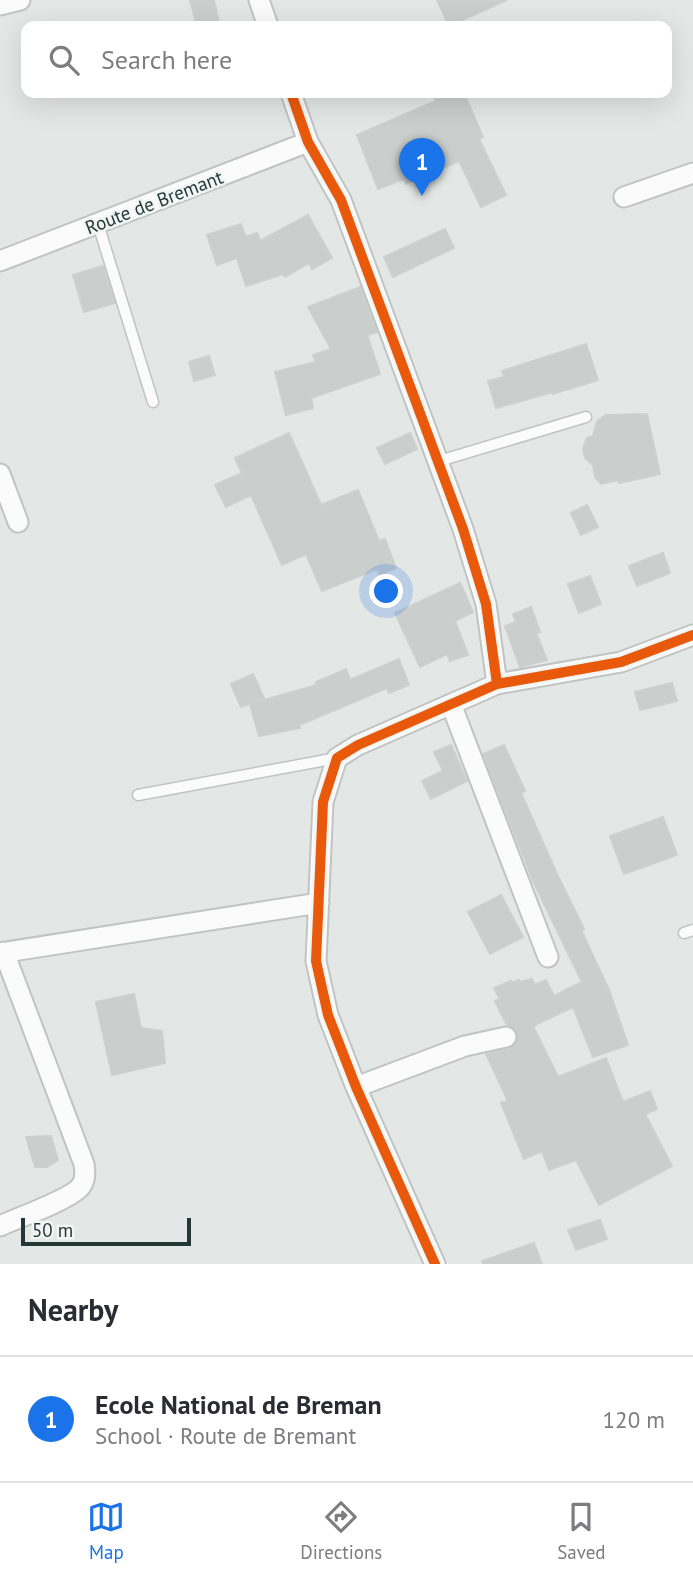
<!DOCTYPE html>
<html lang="en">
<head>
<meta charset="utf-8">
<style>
	:root { --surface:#fff; --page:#f2f2f3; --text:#2b2b33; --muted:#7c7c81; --line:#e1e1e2; --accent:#1a73e8 }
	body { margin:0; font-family:"PT Sans",sans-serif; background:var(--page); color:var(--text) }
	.scale { position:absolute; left:21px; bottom:18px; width:170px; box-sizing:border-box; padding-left:7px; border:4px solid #233834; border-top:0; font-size:19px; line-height:24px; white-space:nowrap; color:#233834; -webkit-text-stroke:5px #f1f6f4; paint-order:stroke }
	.you { position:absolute; left:387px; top:592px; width:24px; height:24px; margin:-18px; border:5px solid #fff; border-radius:50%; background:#1a73e8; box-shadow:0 0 0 10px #1a73e833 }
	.badge { display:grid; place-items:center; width:46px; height:46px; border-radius:50%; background:var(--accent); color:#fff; font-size:23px; font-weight:700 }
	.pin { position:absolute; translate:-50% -58px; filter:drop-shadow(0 2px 4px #0008) }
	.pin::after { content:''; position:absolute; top:37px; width:24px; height:21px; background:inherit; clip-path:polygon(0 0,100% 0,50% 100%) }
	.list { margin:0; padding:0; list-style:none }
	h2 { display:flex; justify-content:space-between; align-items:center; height:91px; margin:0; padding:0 28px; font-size:30px }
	h2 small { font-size:23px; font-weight:400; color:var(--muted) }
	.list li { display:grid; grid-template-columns:46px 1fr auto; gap:21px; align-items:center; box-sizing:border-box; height:126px; padding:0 28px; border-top:2px solid var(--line) }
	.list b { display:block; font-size:26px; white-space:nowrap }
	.list p { margin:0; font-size:23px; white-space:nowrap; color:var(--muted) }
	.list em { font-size:23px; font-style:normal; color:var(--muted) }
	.icon { flex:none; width:38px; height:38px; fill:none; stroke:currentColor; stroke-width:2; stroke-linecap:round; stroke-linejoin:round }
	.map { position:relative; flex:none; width:693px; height:1264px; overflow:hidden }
	.search { position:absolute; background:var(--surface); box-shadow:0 7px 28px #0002; left:21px; right:21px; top:21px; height:77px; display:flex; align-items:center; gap:18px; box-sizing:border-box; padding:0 24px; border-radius:14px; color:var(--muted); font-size:26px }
	.sheet { height:217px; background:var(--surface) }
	nav { display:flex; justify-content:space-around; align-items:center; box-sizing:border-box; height:98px; border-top:2px solid var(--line); background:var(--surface); font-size:19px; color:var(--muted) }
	nav a { display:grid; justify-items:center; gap:4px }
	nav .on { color:var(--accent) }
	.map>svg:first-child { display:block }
</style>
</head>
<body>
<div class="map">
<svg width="693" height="1264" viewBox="0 0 693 1264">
	<rect width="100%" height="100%" fill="#e3e7e5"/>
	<!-- building -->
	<path fill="#cacecd" stroke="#ccd0ce" stroke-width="2" d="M 190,0 L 214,0 L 220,26 L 197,26 Z
		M 437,0 L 507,0 L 449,26 Z
		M 432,93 L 464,93 L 483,137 L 479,139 L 506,195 L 481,207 L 459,161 L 406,184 L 404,179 L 378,189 L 357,135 L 436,101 Z
		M 308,215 L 332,258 L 312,269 L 309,263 L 285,277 L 283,274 L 246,286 L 237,258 L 217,265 L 207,235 L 241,224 L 246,237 L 257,233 L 260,241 Z
		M 445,229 L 454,248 L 393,277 L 384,257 Z
		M 103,266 L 115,303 L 84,312 L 73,275 Z
		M 360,287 L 377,332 L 367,335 L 380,374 L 311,398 L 313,408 L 286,415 L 275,372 L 316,362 L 313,355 L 331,349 L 308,307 Z
		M 586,344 L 598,380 L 553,394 L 553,392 L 496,408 L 488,381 L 504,377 L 502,371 Z
		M 209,356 L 215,375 L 194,381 L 189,362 Z
		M 647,414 L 660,474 L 619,483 L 618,480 L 601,484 L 595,477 L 593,465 L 585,458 L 583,448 L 587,438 L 593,436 L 597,421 L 606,415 Z
		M 289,433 L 321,505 L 358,490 L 379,541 L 385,539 L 396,568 L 380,575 L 377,569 L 322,591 L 306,554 L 282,565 L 251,495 L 226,507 L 215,485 L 242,473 L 235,458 Z
		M 410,433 L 417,449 L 385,464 L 377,448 Z
		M 587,505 L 598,527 L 581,535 L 571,513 Z
		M 663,553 L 670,573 L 637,586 L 629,566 Z
		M 590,576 L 601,604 L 579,613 L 568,584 Z
		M 460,583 L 473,612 L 455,621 L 468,655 L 450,661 L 447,654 L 420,667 L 395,613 Z
		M 531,607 L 540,632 L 536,633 L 547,660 L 520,667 L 505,626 L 516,622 L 513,614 Z
		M 399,659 L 409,685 L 389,693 L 387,688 L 299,725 L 300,728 L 259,736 L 250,704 L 317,685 L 316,682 L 346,669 L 350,680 Z
		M 253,674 L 264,698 L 241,707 L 231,684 Z
		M 672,683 L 677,701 L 640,710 L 635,692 Z
		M 451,745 L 467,781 L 431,799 L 422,781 L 443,771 L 434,752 Z
		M 504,745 L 525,791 L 521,793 L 556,872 L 584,929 L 581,930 L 609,990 L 628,1045 L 593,1057 L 573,1007 L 533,1026 L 558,1077 L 606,1058 L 623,1102 L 650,1091 L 657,1109 L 645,1114 L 672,1166 L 599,1205 L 576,1160 L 549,1170 L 542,1151 L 524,1159 L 501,1103 L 508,1101 L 486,1054 L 509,1049 L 518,1040 L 515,1029 L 507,1025 L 495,1001 L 500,999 L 494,988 L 511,981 L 512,983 L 519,980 L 520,982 L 532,979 L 535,985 L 546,980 L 554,996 L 582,982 L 534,883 L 483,754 Z
		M 663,817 L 677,855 L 624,874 L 610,836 Z
		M 501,895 L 523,937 L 490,954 L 468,912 Z
		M 134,994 L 141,1028 L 162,1031 L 165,1063 L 112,1075 L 96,1002 Z
		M 51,1136 L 58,1160 L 47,1167 L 35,1167 L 26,1137 Z
		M 600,1220 L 607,1239 L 576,1250 L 568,1230 Z
		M 534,1243 L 542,1264 L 483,1264 L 482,1261 Z"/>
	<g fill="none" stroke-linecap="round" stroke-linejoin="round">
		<defs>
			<path id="service" d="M 98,224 L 153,402
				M 439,461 L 586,417
				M 138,795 L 337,758
				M 684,933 L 693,930"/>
			<path id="minor" d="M 259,0 L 268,26
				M 0,5 L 20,0
				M 291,93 L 308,142 L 341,200 L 463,529 L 486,604 L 497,684
				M 624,197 L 693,173
				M 0,261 L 308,142
				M 0,474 L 18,522
				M 451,704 L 548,957
				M 0,953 L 319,903
				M 356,1087 L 465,1046 L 506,1037
				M 0,1226 C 17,1218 72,1199 81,1186 C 86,1179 85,1172 84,1164 L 4,952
				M 435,1264 L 356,1087 L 328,1015 L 316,961 L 323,802 L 337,758 L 358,745 L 497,684 L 621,662 L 693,635"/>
		</defs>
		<!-- service casing -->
		<use href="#service" stroke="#c0c4c2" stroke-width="13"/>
		<!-- minor casing -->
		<use href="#minor" stroke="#c0c4c2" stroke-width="23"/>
		<!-- service -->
		<use href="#service" stroke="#fbfbfb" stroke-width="10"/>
		<!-- minor -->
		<use href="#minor" stroke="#fbfbfb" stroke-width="19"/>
		<defs>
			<path id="cycleway" d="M 291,93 L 308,142 L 341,200 L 463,529 L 486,604 L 497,684
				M 435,1264 L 356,1087 L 328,1015 L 316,961 L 323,802 L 337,758 L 358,745 L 497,684 L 621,662 L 693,635"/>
		</defs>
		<!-- cycleway casing -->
		<use href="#cycleway" stroke="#f1f6f4" stroke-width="15"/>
		<!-- cycleway -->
		<use href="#cycleway" stroke="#e8590c" stroke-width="10"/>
	</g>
	<g text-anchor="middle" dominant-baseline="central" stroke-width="5" stroke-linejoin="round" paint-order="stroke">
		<!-- street labels -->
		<g font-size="19" fill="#233834" stroke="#f1f6f4">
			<text transform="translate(154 202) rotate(-21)">Route de Bremant</text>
		</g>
	</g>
</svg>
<div class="scale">50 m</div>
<div class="you"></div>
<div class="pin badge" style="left:422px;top:196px">1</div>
<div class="search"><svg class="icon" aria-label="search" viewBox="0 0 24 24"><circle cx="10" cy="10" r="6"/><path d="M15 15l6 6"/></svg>Search here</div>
</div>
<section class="sheet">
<h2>Nearby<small></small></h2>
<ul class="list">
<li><span class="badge">1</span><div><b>Ecole National de Breman</b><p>School · Route de Bremant</p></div><em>120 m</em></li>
</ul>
</section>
<nav>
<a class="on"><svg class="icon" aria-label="map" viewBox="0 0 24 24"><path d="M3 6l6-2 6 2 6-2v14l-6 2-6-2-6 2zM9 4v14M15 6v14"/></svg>Map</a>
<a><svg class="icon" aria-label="directions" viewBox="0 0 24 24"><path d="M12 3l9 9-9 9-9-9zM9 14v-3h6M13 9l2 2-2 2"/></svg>Directions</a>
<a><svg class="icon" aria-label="saved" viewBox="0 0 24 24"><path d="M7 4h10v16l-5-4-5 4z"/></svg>Saved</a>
</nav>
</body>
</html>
